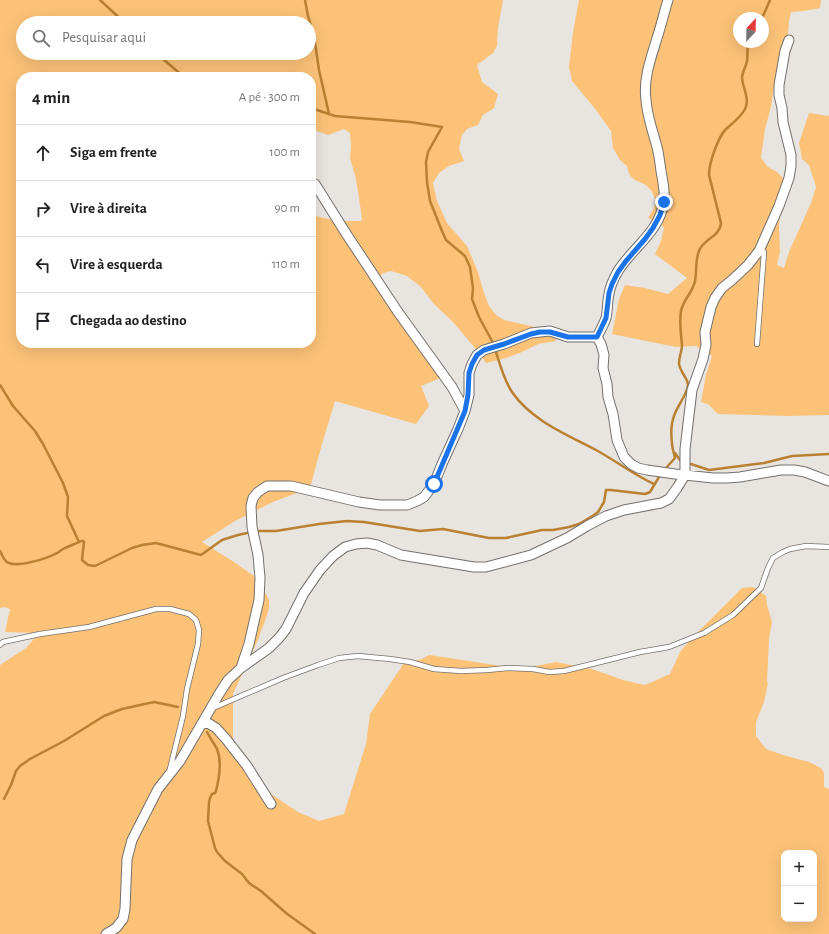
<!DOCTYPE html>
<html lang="pt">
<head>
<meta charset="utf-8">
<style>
	:root { --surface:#fff; --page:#f2f2f2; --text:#202124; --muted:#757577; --line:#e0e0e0 }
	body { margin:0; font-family:"Alegreya Sans",sans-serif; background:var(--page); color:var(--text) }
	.controls { position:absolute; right:12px; bottom:12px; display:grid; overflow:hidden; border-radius:8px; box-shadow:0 4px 16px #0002 }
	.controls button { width:36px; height:36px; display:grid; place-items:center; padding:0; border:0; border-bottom:1px solid var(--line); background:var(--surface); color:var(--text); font:20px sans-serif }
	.compass { position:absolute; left:733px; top:12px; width:36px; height:36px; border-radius:50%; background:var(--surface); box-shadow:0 4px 16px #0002; rotate:22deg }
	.stop { position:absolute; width:12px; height:12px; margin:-9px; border:3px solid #1a73e8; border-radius:50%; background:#fff }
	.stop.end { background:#1a73e8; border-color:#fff; box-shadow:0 1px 4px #0008 }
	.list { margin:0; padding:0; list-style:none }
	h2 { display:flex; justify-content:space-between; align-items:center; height:52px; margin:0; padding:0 16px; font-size:17px }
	h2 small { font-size:13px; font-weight:400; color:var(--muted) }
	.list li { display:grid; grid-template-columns:26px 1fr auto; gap:12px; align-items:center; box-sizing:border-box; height:56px; padding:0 16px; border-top:1px solid var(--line) }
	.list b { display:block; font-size:15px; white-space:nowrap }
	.list em { font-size:13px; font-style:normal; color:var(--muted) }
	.icon { flex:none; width:22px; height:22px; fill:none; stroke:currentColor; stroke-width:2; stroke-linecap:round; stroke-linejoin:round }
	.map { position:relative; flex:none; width:829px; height:934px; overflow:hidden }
	.search { position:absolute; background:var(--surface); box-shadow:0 4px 16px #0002; left:16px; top:16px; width:300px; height:44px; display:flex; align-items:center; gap:10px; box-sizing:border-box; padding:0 14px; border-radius:22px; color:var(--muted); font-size:15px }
	.panel { position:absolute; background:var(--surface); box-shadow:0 4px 16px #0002; left:16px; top:72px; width:300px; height:276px; border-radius:16px }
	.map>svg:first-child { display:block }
</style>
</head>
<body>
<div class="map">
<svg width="829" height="934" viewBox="0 0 829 934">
	<rect width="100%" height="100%" fill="#e8e4df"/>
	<!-- green -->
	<path fill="#fbc278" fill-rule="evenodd" d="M 0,0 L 503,0 L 498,28 L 497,46 L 493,53 L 477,65 L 482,82 L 498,94 L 494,108 L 483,115 L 478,125 L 467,129 L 462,135 L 459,149 L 464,161 L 449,166 L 439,173 L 433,183 L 437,201 L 447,223 L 467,246 L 478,272 L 484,293 L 489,306 L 496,315 L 504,320 L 544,329 L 554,333 L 556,341 L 538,344 L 522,352 L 506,358 L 486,363 L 479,353 L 454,323 L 434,304 L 421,287 L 407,276 L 391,271 L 383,273 L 375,282 L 445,376 L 421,386 L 429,406 L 416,424 L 335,401 L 322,444 L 310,488 L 273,502 L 235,521 L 202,542 L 234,562 L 254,576 L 266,594 L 269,600 L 269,608 L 267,615 L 258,640 L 233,694 L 233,742 L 256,784 L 298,812 L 319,821 L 344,814 L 366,744 L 370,714 L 404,663 L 422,659 L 429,655 L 521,669 L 556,662 L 592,669 L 623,680 L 645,685 L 670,674 L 680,652 L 694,636 L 742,588 L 753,587 L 766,596 L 767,605 L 772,622 L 769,639 L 767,682 L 768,683 L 764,702 L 756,722 L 756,736 L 766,749 L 783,755 L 809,762 L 821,768 L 824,773 L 824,787 L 829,789 L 829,934 L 0,934 L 0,665 L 26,648 L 39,633 L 5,632 L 10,609 L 4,607 L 0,608 ZM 23,23 L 309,23 L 309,53 L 23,53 ZM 21,77 L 311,77 L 311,127 L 317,131 L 328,135 L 344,129 L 350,133 L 351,147 L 350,158 L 356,179 L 362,218 L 361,221 C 344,221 327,221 311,214 L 311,343 L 21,343 ZM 784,853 L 814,853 L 814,919 L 784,919 Z
		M 579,0 L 821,0 L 820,8 L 804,11 L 791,12 L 789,21 L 788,34 L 784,47 L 774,86 L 771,107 L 765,129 L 761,158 L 768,167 L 777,172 L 787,182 L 781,201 L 779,225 L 780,252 L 777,265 L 784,268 L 789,252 L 811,203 L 816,187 L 809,165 L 802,159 L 799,143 L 809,113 L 829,116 L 829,415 L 789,416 L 718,414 L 708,404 L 701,402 L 706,375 L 712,356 L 696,346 L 676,347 L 612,334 L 619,299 L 625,285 L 645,288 L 668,294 L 687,278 L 655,254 L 661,241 L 664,228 L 660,223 L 648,218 L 654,208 L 656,201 C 654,197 653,192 650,189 C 640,178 630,184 627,166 L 620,160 L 613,148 L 611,131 L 596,110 L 572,81 L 569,67 L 573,32 ZM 739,18 L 763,18 L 763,42 L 739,42 Z"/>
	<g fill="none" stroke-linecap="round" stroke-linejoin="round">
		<!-- stream -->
		<path stroke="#b98131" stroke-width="2.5" d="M 100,0 L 125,23
			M 305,0 L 308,16 L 314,36 L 319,70 L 329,114
			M 761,18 L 763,16 L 770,0
			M 156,53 L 184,77
			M 311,108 L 335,116 L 410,122 L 442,127 L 428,152 L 426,162 L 427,182 L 430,201 L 442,231 L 446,240 L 465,256 L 470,267 L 473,288 L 472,299 L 479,317 L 492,341
			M 496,352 C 500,365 504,380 512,392 C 532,421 566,434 596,450 C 616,461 634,475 654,484
			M 0,385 L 13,406 L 35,431 L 43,444 L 63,483 L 68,497 L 67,516 L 79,542
			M 675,453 L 680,460
			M 691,464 L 709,470 L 764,463 L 792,456 L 829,454
			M 666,468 L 675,458 C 674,453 672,448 672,443 C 671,435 671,424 674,416 C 677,406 687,395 688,385 C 688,378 679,371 679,363 C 679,357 682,351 682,345 C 681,334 679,323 681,311 C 683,300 693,292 695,281 C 697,271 695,261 699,251 C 703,239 720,237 721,223 L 709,175 C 709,163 718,137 726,129 C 733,123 741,117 745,109 C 750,99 743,88 742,78 C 742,72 746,67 747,61 C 748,55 747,48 748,42
			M 259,531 L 276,531 L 319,524 L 347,521 L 364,522 L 420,531 L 443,529 L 489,538 L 506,538 L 542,530 L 553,530 L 569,527 L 579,524 L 594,515 L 598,512 L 604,502 L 606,490 L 611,490 L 645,494 L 650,492 L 659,477
			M 0,551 C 3,555 3,561 9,563 C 18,567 46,559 55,554 C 58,553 60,551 63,549 C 69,546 75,544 81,541 L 83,541 L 84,542 L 82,560 L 88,565 L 95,566 L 132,548 L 142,545 L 156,543 L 201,555 L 222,540 L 238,535 L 247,533
			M 207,732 C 210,738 214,743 217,749 C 222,761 219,779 216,791 L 215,793 L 212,794 L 210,798 L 209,802 L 208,821 L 215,848 L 217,852 L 225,861 L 242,874 L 249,883 L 261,891 L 286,913 L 315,934
			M 4,799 L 11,785 L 16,771 L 20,766 L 30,759 L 64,741 L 104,716 L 122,709 L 154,702 L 178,707"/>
		<defs>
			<path id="service" d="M 757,344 L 764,252 L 759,251
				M 0,645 L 3,642 L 12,640 L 40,634 L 89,627 L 156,609 L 170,609 L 189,614 L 196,620 L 199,630 L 198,644 L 187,689 L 183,716 L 170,769
				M 213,708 L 283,678 L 318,665 L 339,658 L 358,656 L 390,659 L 410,662 L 434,669 L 461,671 L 487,670 L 508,668 L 533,669 L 549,672 L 564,671 L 640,652 L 669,647 L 704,633 L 733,615 L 761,588 L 768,568 L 773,558 L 783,552 L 790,549 L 806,546 L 829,547"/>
			<path id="minor" d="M 315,184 L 347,235 L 398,312 L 452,387 L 465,411
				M 597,337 C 600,331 604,324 606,318 C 608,310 607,302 609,294 C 610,286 614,278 618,271 C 633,247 660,232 664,201 C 665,191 663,181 661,171 C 660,163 659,155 657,147 C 653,132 647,116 646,100 C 643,79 651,58 657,38 C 661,26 664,13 668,0
				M 597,337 L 601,344 L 604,355 L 603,368 L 607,384 L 608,397 L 613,414 L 617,440 L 624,457 L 631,464 L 638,468 L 647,470 L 675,474 L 713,478 L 727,478 L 740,477 L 769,472 L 781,470 L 794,470 L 805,472 L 829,481
				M 241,668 L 249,644 L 259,600 L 260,578 L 258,555 L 252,527 L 251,506 L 253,498 L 258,492 L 267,486 L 291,486 L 359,502 L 380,505 L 407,505 L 417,501 L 424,497 L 434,484 L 442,464 L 458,429 L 465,411 L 469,395 L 469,373 L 472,364 L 477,355 L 484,350 L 504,344 L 531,333 L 540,332 L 550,331 L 568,337 L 597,337
				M 202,724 L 208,723 L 216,728 L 226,739 L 247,766 L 271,804
				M 106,934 L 116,928 L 123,919 L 125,909 L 127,859 L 132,840 L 158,789 L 180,761 L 219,694 L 228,680 L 241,668 L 269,648 L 279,638 L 286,629 L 304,593 L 320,570 L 333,556 L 345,547 L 356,544 L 367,543 L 377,545 L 401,555 L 474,567 L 486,567 L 531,555 L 567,538 L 587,526 L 606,516 L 624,510 L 661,503 L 669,499 L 677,488 L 685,475 L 685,449 L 692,390 L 703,359 L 706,345 L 705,332 L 711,307 L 715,298 L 722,288 L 732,280 L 748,265 L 759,251 L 779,206 L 789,178 L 791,166 L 791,155 L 783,122 L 782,108 L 779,95 L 779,85 L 785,51 L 789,40"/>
		</defs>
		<!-- service casing -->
		<use href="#service" stroke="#74706c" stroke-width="6"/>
		<!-- minor casing -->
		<use href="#minor" stroke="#74706c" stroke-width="11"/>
		<!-- service -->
		<use href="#service" stroke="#fff" stroke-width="4.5"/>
		<!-- minor -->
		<use href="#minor" stroke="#fff" stroke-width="9"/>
	</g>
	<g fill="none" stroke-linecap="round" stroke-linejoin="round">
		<!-- route -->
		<path stroke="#1a73e8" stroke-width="5" d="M 434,484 L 465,411 L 468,395 L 469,373 L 472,364 L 477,355 L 484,350 L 504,344 L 531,334 L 540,332 L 550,332 L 568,337 L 597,337 L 606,318 L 609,293 L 612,284 L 618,272 L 626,261 L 645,239 L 653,228 L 660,215 L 664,202"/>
	</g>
</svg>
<div class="controls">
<button>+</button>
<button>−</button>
</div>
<svg class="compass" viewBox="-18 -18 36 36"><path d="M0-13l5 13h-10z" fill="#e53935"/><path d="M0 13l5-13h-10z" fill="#757577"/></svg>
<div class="stop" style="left:434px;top:484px"></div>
<div class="stop end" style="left:664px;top:202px"></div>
<div class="search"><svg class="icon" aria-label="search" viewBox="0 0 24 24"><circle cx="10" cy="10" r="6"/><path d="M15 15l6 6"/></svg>Pesquisar aqui</div>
<section class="panel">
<h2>4 min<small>A pé · 300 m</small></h2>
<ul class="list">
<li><svg class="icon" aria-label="ahead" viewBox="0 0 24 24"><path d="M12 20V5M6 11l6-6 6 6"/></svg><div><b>Siga em frente</b></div><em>100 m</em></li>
<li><svg class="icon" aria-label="right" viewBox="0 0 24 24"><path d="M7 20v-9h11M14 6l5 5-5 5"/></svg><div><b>Vire à direita</b></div><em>90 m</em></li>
<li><svg class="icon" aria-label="left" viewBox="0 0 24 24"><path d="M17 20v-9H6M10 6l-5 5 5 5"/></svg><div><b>Vire à esquerda</b></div><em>110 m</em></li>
<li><svg class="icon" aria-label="arrive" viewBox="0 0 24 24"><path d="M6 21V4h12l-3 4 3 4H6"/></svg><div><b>Chegada ao destino</b></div></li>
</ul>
</section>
</div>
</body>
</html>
